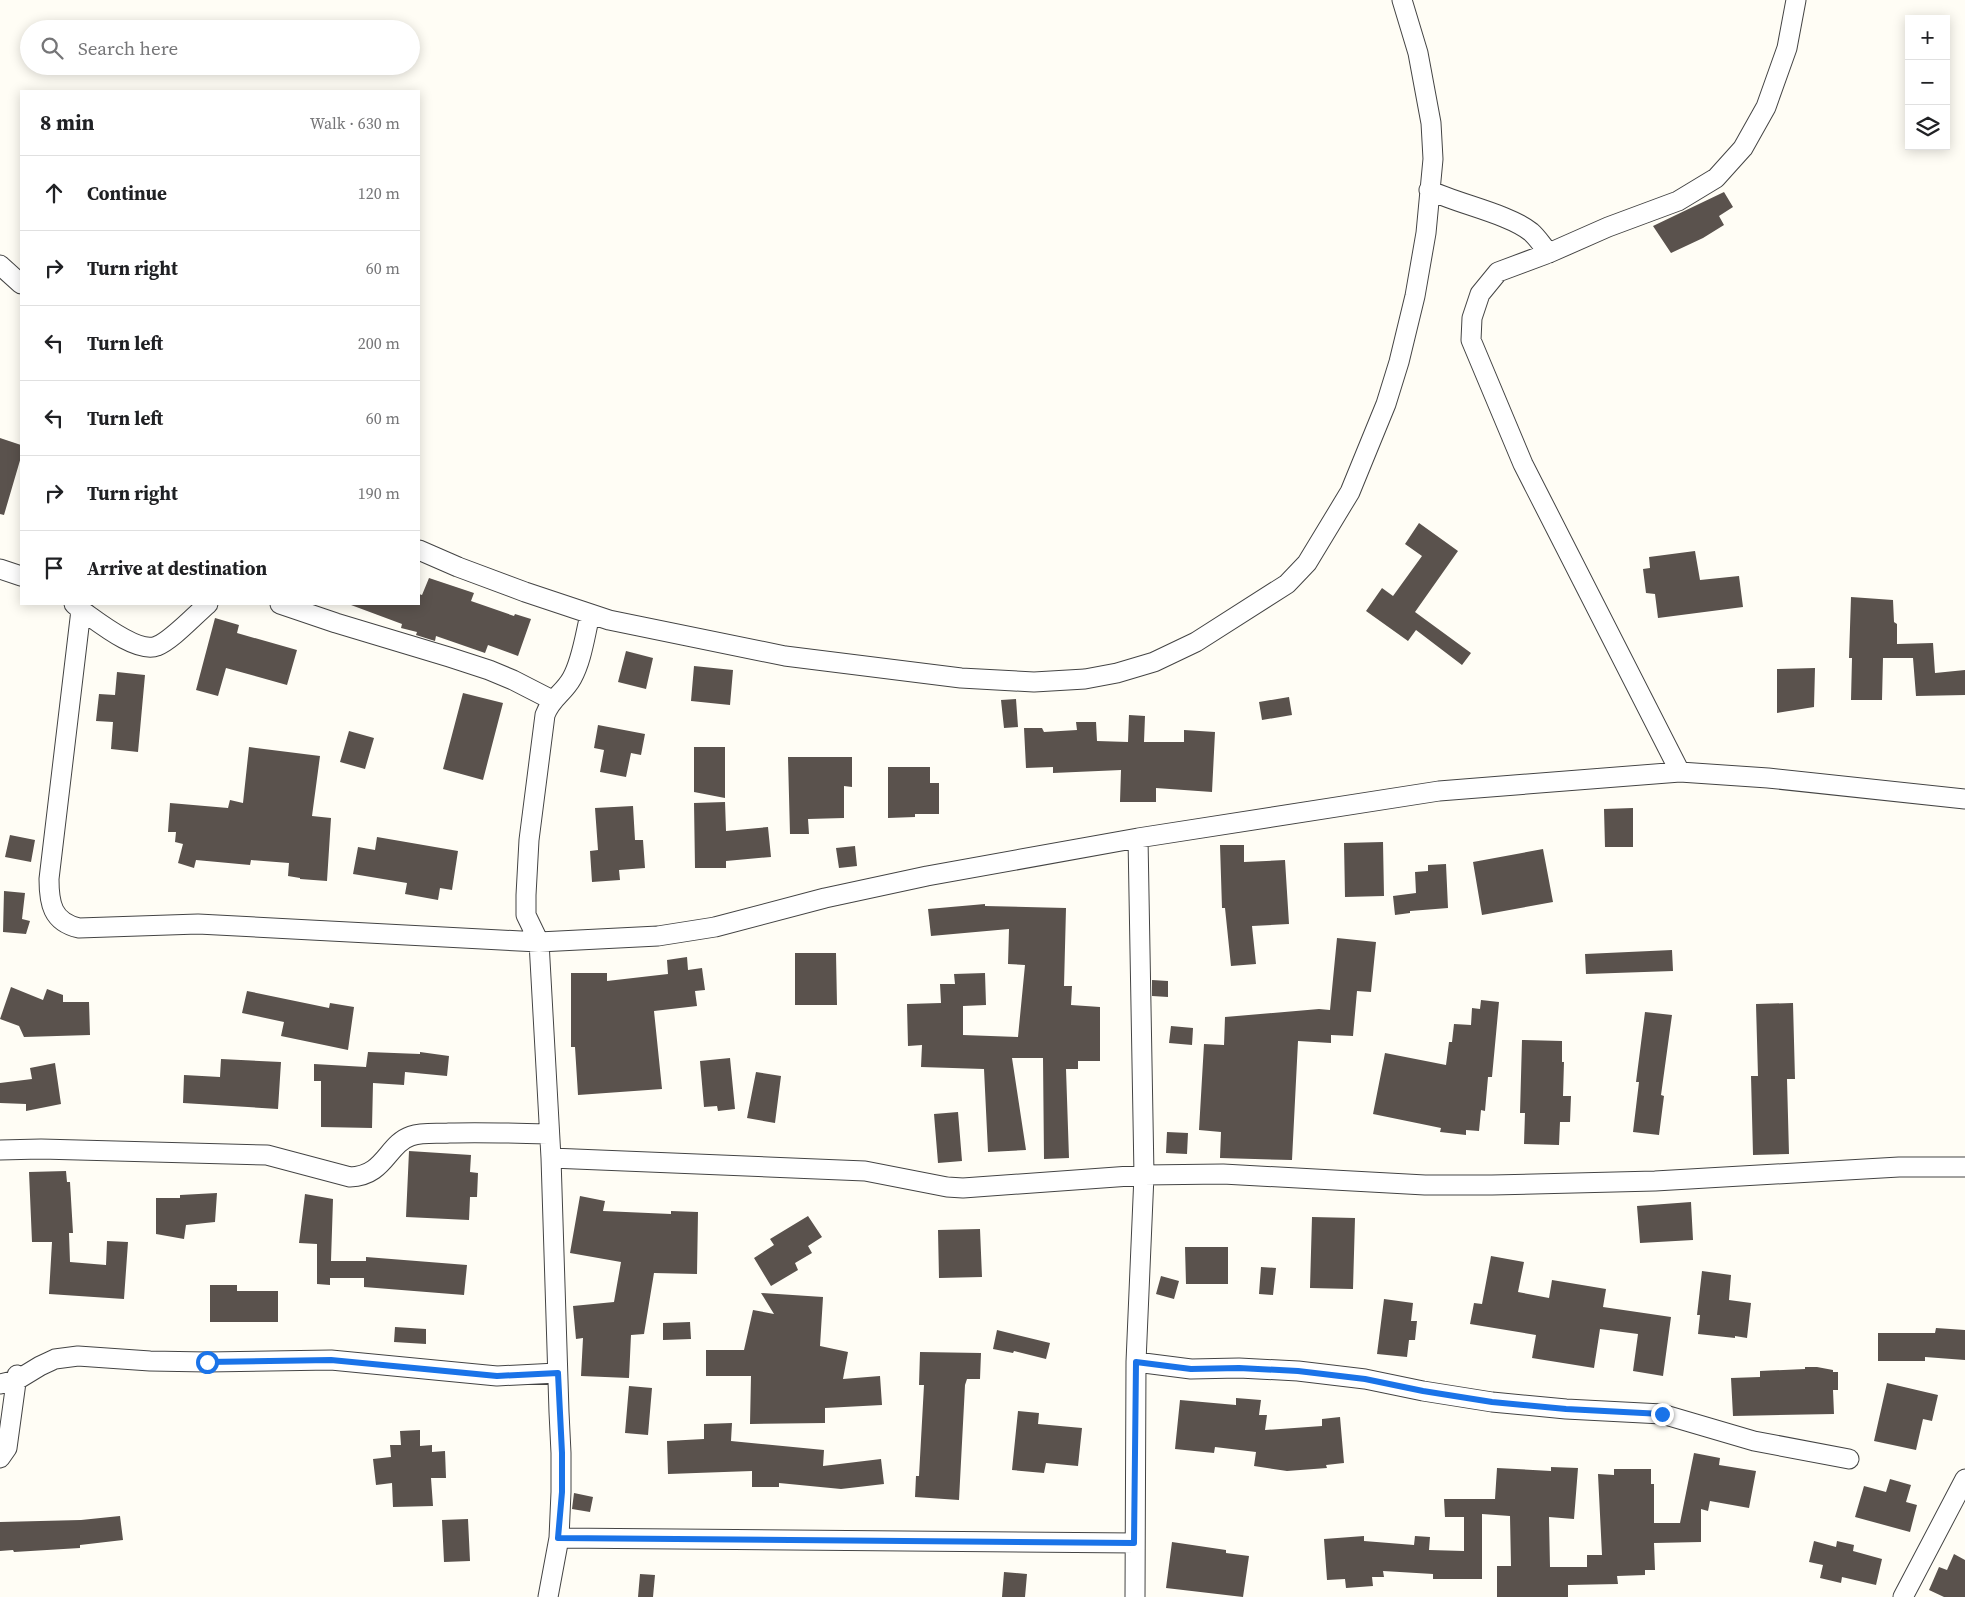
<!DOCTYPE html>
<html lang="en">
<head>
<meta charset="utf-8">
<style>
	:root { --surface:#fff; --page:#f2f2f2; --text:#202124; --muted:#757577; --line:#e0e0e0 }
	body { margin:0; font-family:"Source Serif 4",serif; background:var(--page); color:var(--text) }
	.controls { position:absolute; right:15px; top:15px; display:grid; overflow:hidden; border-radius:0px; box-shadow:0 2px 12px #0003 }
	.controls button { width:45px; height:45px; display:grid; place-items:center; padding:0; border:0; border-bottom:1px solid var(--line); background:var(--surface); color:var(--text); font:25px sans-serif }
	.stop { position:absolute; width:15px; height:15px; margin:-11px; border:4px solid #1a73e8; border-radius:50%; background:#fff }
	.stop.end { background:#1a73e8; border-color:#fff; box-shadow:0 1px 5px #0008 }
	.list { margin:0; padding:0; list-style:none }
	h2 { display:flex; justify-content:space-between; align-items:center; height:65px; margin:0; padding:0 20px; font-size:21px }
	h2 small { font-size:16px; font-weight:400; color:var(--muted) }
	.list li { display:grid; grid-template-columns:32px 1fr auto; gap:15px; align-items:center; box-sizing:border-box; height:75px; padding:0 20px; border-top:1px solid var(--line) }
	.list b { display:block; font-size:19px; white-space:nowrap }
	.list em { font-size:16px; font-style:normal; color:var(--muted) }
	.icon { flex:none; width:28px; height:28px; fill:none; stroke:currentColor; stroke-width:2; stroke-linecap:round; stroke-linejoin:round }
	.map { position:relative; flex:none; width:1965px; height:1597px; overflow:hidden }
	.search { position:absolute; background:var(--surface); box-shadow:0 2px 12px #0003; left:20px; top:20px; width:400px; height:55px; display:flex; align-items:center; gap:12px; box-sizing:border-box; padding:0 18px; border-radius:28px; color:var(--muted); font-size:19px }
	.panel { position:absolute; background:var(--surface); box-shadow:0 2px 12px #0003; left:20px; top:90px; width:400px; height:515px; border-radius:0px }
	.map>svg:first-child { display:block }
</style>
</head>
<body>
<div class="map">
<svg width="1965" height="1597" viewBox="0 0 1965 1597">
	<rect width="100%" height="100%" fill="#fffdf5"/>
	<!-- building -->
	<path fill="#5a524d" d="M 1724,192 L 1733,207 L 1719,216 L 1724,225 L 1703,238 L 1671,253 L 1653,226 Z
		M 0,438 L 21,445 L 21,457 L 4,515 L 0,514 Z
		M 1419,523 L 1458,551 L 1415,612 L 1471,653 L 1462,665 L 1416,630 L 1408,641 L 1366,611 L 1382,588 L 1393,596 L 1422,556 L 1405,544 Z
		M 1695,551 L 1700,580 L 1739,576 L 1743,607 L 1658,618 L 1655,594 L 1646,593 L 1643,569 L 1650,568 L 1649,557 Z
		M 429,578 L 474,593 L 471,601 L 514,616 L 515,614 L 531,619 L 518,656 L 488,645 L 485,653 L 436,636 L 435,641 L 416,635 L 417,632 L 401,628 L 402,624 L 351,605 L 351,604 L 419,604 L 419,594 L 422,595 Z
		M 1851,597 L 1893,600 L 1894,622 L 1897,624 L 1897,644 L 1933,643 L 1935,673 L 1965,670 L 1965,695 L 1916,696 L 1913,658 L 1883,658 L 1882,700 L 1851,700 L 1852,658 L 1849,658 Z
		M 215,618 L 239,625 L 237,633 L 297,650 L 287,685 L 226,668 L 218,696 L 196,690 Z
		M 626,651 L 653,658 L 646,689 L 618,682 Z
		M 694,666 L 733,670 L 730,705 L 691,701 Z
		M 1815,668 L 1814,707 L 1777,713 L 1777,669 Z
		M 117,672 L 145,675 L 138,752 L 111,749 L 113,722 L 96,721 L 99,694 L 115,695 Z
		M 463,693 L 503,703 L 483,780 L 443,769 Z
		M 1289,697 L 1292,715 L 1262,720 L 1259,702 Z
		M 1016,699 L 1018,727 L 1004,728 L 1001,700 Z
		M 1129,715 L 1145,716 L 1144,742 L 1184,742 L 1184,730 L 1215,732 L 1212,792 L 1156,788 L 1156,802 L 1120,802 L 1121,770 L 1053,773 L 1053,767 L 1026,768 L 1024,728 L 1042,728 L 1044,732 L 1077,730 L 1076,722 L 1096,722 L 1097,741 L 1128,742 Z
		M 598,725 L 645,734 L 641,755 L 631,753 L 626,777 L 600,772 L 604,750 L 594,748 Z
		M 349,731 L 374,738 L 365,769 L 340,762 Z
		M 249,747 L 320,756 L 312,816 L 331,818 L 327,881 L 300,879 L 300,878 L 288,876 L 289,863 L 251,860 L 250,865 L 196,860 L 194,868 L 178,863 L 183,844 L 175,842 L 176,832 L 168,832 L 170,803 L 228,808 L 230,800 L 243,803 Z
		M 694,747 L 725,747 L 725,798 L 694,792 Z
		M 788,757 L 852,757 L 852,787 L 844,786 L 844,818 L 808,819 L 809,834 L 790,834 Z
		M 888,767 L 930,767 L 930,783 L 939,783 L 939,814 L 915,814 L 915,817 L 888,818 Z
		M 725,802 L 726,831 L 768,827 L 771,857 L 726,861 L 726,868 L 695,868 L 694,803 Z
		M 633,806 L 635,840 L 643,840 L 645,868 L 619,870 L 620,880 L 592,882 L 590,851 L 598,850 L 595,808 Z
		M 1633,808 L 1633,847 L 1605,847 L 1604,809 Z
		M 10,835 L 35,840 L 31,862 L 5,857 Z
		M 377,837 L 458,851 L 452,890 L 440,888 L 438,900 L 405,894 L 407,883 L 353,874 L 358,847 L 375,850 Z
		M 1383,842 L 1384,896 L 1345,897 L 1344,843 Z
		M 1220,845 L 1244,845 L 1244,862 L 1285,860 L 1289,924 L 1252,926 L 1256,964 L 1231,966 L 1225,908 L 1222,908 Z
		M 855,846 L 857,866 L 839,868 L 836,848 Z
		M 1543,849 L 1553,902 L 1482,915 L 1473,862 Z
		M 1446,864 L 1448,908 L 1410,911 L 1410,913 L 1395,915 L 1393,896 L 1416,893 L 1415,872 L 1428,871 L 1428,865 Z
		M 4,891 L 25,893 L 22,919 L 30,921 L 26,934 L 3,932 Z
		M 985,904 L 985,906 L 1066,908 L 1064,986 L 1072,986 L 1071,1005 L 1100,1007 L 1100,1061 L 1078,1061 L 1078,1069 L 1066,1069 L 1069,1158 L 1044,1159 L 1043,1058 L 1012,1058 L 1026,1150 L 988,1152 L 984,1069 L 921,1067 L 922,1045 L 908,1046 L 907,1004 L 941,1003 L 940,984 L 955,984 L 954,974 L 985,973 L 986,1005 L 963,1006 L 963,1035 L 1018,1037 L 1025,965 L 1008,964 L 1009,929 L 931,936 L 928,909 Z
		M 1337,938 L 1376,942 L 1371,992 L 1357,991 L 1353,1036 L 1331,1035 L 1331,1043 L 1298,1041 L 1292,1160 L 1220,1158 L 1221,1132 L 1199,1130 L 1204,1044 L 1224,1045 L 1225,1017 L 1319,1009 L 1330,1010 Z
		M 1672,950 L 1673,971 L 1586,974 L 1585,954 Z
		M 795,953 L 836,953 L 837,1005 L 795,1005 Z
		M 687,957 L 688,970 L 702,968 L 705,990 L 695,991 L 697,1006 L 654,1011 L 662,1089 L 578,1095 L 575,1047 L 571,1047 L 571,973 L 607,973 L 607,981 L 668,974 L 667,960 Z
		M 1152,980 L 1168,981 L 1168,997 L 1152,996 Z
		M 11,987 L 43,1000 L 47,989 L 63,995 L 63,1002 L 89,1002 L 90,1035 L 24,1037 L 19,1026 L 0,1019 Z
		M 247,991 L 329,1008 L 330,1003 L 354,1007 L 348,1050 L 281,1036 L 284,1022 L 242,1013 Z
		M 1481,1000 L 1499,1002 L 1492,1077 L 1488,1077 L 1485,1111 L 1481,1110 L 1479,1131 L 1466,1130 L 1466,1135 L 1440,1132 L 1441,1128 L 1373,1114 L 1385,1053 L 1446,1065 L 1449,1042 L 1452,1042 L 1454,1024 L 1471,1025 L 1472,1008 L 1480,1009 Z
		M 1793,1003 L 1795,1079 L 1787,1079 L 1789,1154 L 1753,1155 L 1751,1076 L 1758,1076 L 1756,1004 Z
		M 1645,1012 L 1672,1015 L 1661,1095 L 1664,1096 L 1659,1135 L 1633,1132 L 1639,1082 L 1636,1082 Z
		M 1171,1026 L 1193,1028 L 1192,1045 L 1169,1043 Z
		M 1522,1040 L 1562,1041 L 1562,1062 L 1564,1062 L 1563,1096 L 1571,1096 L 1570,1122 L 1560,1122 L 1559,1145 L 1524,1144 L 1525,1113 L 1520,1113 Z
		M 368,1052 L 420,1054 L 420,1052 L 449,1056 L 447,1076 L 405,1072 L 404,1085 L 373,1083 L 372,1128 L 321,1127 L 321,1081 L 314,1081 L 314,1064 L 366,1067 Z
		M 730,1058 L 735,1109 L 718,1111 L 717,1106 L 704,1107 L 700,1061 Z
		M 221,1059 L 281,1062 L 278,1109 L 183,1103 L 184,1075 L 220,1077 Z
		M 55,1063 L 61,1104 L 26,1111 L 26,1104 L 0,1103 L 0,1083 L 32,1079 L 30,1068 Z
		M 756,1072 L 781,1076 L 775,1123 L 747,1118 Z
		M 958,1112 L 962,1161 L 938,1163 L 934,1114 Z
		M 1167,1132 L 1188,1133 L 1187,1154 L 1166,1153 Z
		M 409,1151 L 471,1155 L 470,1172 L 478,1173 L 477,1197 L 470,1197 L 469,1220 L 406,1217 Z
		M 66,1171 L 67,1182 L 70,1182 L 73,1233 L 69,1233 L 70,1262 L 106,1265 L 107,1241 L 128,1242 L 124,1299 L 49,1294 L 52,1242 L 32,1242 L 29,1172 Z
		M 217,1193 L 215,1222 L 186,1225 L 184,1239 L 156,1234 L 156,1198 L 180,1198 L 180,1195 Z
		M 305,1194 L 333,1199 L 331,1261 L 366,1261 L 366,1257 L 467,1265 L 464,1295 L 364,1287 L 364,1278 L 330,1278 L 330,1285 L 317,1284 L 317,1244 L 299,1243 Z
		M 580,1196 L 605,1201 L 603,1211 L 671,1214 L 671,1211 L 698,1212 L 697,1274 L 654,1273 L 644,1334 L 631,1335 L 629,1378 L 581,1376 L 583,1338 L 576,1339 L 573,1306 L 614,1302 L 621,1262 L 570,1253 Z
		M 1691,1202 L 1693,1240 L 1640,1243 L 1637,1206 Z
		M 808,1216 L 822,1237 L 808,1246 L 812,1253 L 795,1263 L 798,1270 L 771,1286 L 754,1258 L 774,1245 L 770,1239 Z
		M 1312,1217 L 1355,1218 L 1353,1289 L 1310,1288 Z
		M 980,1229 L 982,1277 L 939,1278 L 938,1230 Z
		M 1185,1247 L 1228,1247 L 1228,1284 L 1186,1284 Z
		M 1491,1256 L 1524,1262 L 1518,1292 L 1549,1298 L 1552,1280 L 1606,1289 L 1603,1307 L 1671,1317 L 1663,1376 L 1633,1371 L 1638,1334 L 1600,1329 L 1594,1368 L 1532,1358 L 1536,1335 L 1470,1324 L 1474,1303 L 1482,1304 Z
		M 1261,1267 L 1276,1268 L 1273,1295 L 1259,1294 Z
		M 1702,1271 L 1731,1275 L 1729,1300 L 1751,1303 L 1747,1338 L 1735,1336 L 1735,1338 L 1698,1334 L 1700,1315 L 1697,1315 Z
		M 1161,1276 L 1179,1281 L 1174,1299 L 1156,1294 Z
		M 210,1285 L 237,1285 L 237,1291 L 278,1291 L 278,1322 L 210,1322 Z
		M 761,1293 L 823,1297 L 820,1346 L 848,1352 L 843,1379 L 880,1376 L 882,1405 L 825,1408 L 825,1423 L 750,1424 L 751,1376 L 706,1376 L 706,1350 L 744,1350 L 753,1310 L 774,1314 Z
		M 1384,1299 L 1413,1303 L 1411,1321 L 1417,1321 L 1415,1340 L 1409,1340 L 1407,1357 L 1377,1354 Z
		M 690,1322 L 691,1339 L 663,1340 L 663,1323 Z
		M 395,1327 L 426,1329 L 426,1344 L 394,1342 Z
		M 1936,1328 L 1965,1330 L 1965,1360 L 1925,1357 L 1925,1361 L 1878,1361 L 1878,1333 L 1935,1333 Z
		M 997,1330 L 1050,1343 L 1046,1359 L 1014,1351 L 1013,1353 L 993,1349 Z
		M 920,1352 L 981,1353 L 980,1379 L 967,1379 L 965,1385 L 959,1500 L 915,1497 L 916,1476 L 919,1476 L 924,1385 L 919,1385 Z
		M 1805,1367 L 1817,1367 L 1833,1370 L 1833,1372 L 1838,1372 L 1838,1390 L 1833,1390 L 1834,1414 L 1733,1416 L 1731,1378 L 1760,1377 L 1760,1371 L 1805,1369 Z
		M 1887,1383 L 1938,1395 L 1932,1421 L 1923,1419 L 1916,1450 L 1874,1441 Z
		M 629,1386 L 652,1388 L 648,1435 L 625,1433 Z
		M 1236,1398 L 1261,1400 L 1259,1415 L 1267,1415 L 1265,1430 L 1322,1426 L 1322,1419 L 1340,1417 L 1344,1463 L 1326,1465 L 1327,1468 L 1287,1471 L 1254,1466 L 1256,1452 L 1215,1447 L 1214,1453 L 1175,1449 L 1180,1400 L 1236,1405 Z
		M 1018,1411 L 1039,1413 L 1038,1424 L 1082,1428 L 1078,1466 L 1046,1463 L 1044,1473 L 1012,1470 Z
		M 732,1423 L 731,1441 L 824,1450 L 823,1466 L 881,1459 L 884,1484 L 841,1489 L 779,1483 L 779,1487 L 752,1487 L 752,1471 L 668,1474 L 667,1441 L 704,1439 L 704,1424 Z
		M 420,1430 L 420,1446 L 432,1445 L 432,1452 L 445,1451 L 446,1478 L 431,1478 L 433,1506 L 393,1507 L 392,1483 L 376,1485 L 373,1459 L 391,1457 L 390,1445 L 401,1445 L 400,1431 Z
		M 1694,1453 L 1720,1458 L 1719,1465 L 1756,1471 L 1749,1508 L 1710,1501 L 1708,1511 L 1701,1509 L 1701,1542 L 1654,1543 L 1655,1570 L 1645,1570 L 1645,1575 L 1617,1576 L 1618,1584 L 1568,1585 L 1568,1597 L 1497,1597 L 1497,1566 L 1511,1566 L 1510,1516 L 1482,1514 L 1482,1579 L 1433,1579 L 1433,1574 L 1383,1571 L 1384,1577 L 1372,1577 L 1373,1586 L 1346,1588 L 1345,1579 L 1327,1580 L 1324,1539 L 1364,1536 L 1364,1541 L 1414,1545 L 1415,1536 L 1430,1537 L 1429,1550 L 1464,1551 L 1464,1517 L 1445,1517 L 1444,1499 L 1495,1499 L 1497,1468 L 1551,1471 L 1551,1467 L 1578,1468 L 1574,1519 L 1549,1517 L 1550,1567 L 1587,1567 L 1587,1555 L 1602,1555 L 1598,1474 L 1614,1475 L 1614,1469 L 1651,1469 L 1651,1484 L 1654,1484 L 1654,1523 L 1680,1523 Z
		M 1890,1479 L 1911,1485 L 1906,1502 L 1917,1505 L 1910,1532 L 1855,1517 L 1864,1486 L 1886,1492 Z
		M 574,1493 L 593,1497 L 590,1512 L 572,1509 Z
		M 120,1516 L 123,1540 L 80,1545 L 80,1548 L 14,1552 L 13,1550 L 0,1551 L 0,1522 L 81,1520 Z
		M 468,1519 L 470,1561 L 444,1562 L 442,1520 Z
		M 1814,1541 L 1836,1547 L 1837,1541 L 1854,1545 L 1853,1551 L 1882,1559 L 1876,1585 L 1842,1577 L 1841,1583 L 1820,1578 L 1823,1565 L 1809,1562 Z
		M 1172,1542 L 1226,1550 L 1226,1553 L 1249,1556 L 1243,1597 L 1166,1588 Z
		M 1954,1554 L 1965,1560 L 1965,1597 L 1944,1597 L 1929,1590 L 1939,1567 L 1947,1570 Z
		M 1004,1572 L 1027,1574 L 1025,1597 L 1002,1597 Z
		M 640,1574 L 655,1575 L 653,1597 L 638,1597 Z"/>
	<g fill="none" stroke-linecap="round" stroke-linejoin="round">
		<defs>
			<path id="minor" d="M 1429,190 C 1458,204 1509,214 1531,232 C 1538,238 1543,247 1549,253
				M 0,265 L 21,284
				M 419,550 L 458,567 L 525,592 L 609,620 L 785,656 L 961,678 L 1034,682 L 1085,679 L 1117,673 L 1154,662 L 1196,642 L 1287,584 L 1307,563 L 1350,492 L 1386,404 L 1399,362 L 1415,296 L 1426,233 L 1433,159 L 1431,123 L 1418,53 L 1402,0
				M 0,569 L 21,576
				M 74,604 L 81,610 L 49,879 C 49,903 52,922 79,928 L 198,924 L 539,942 L 658,936 L 715,927 L 825,898 L 927,876 L 1138,838 L 1439,791 L 1680,772 L 1768,778 L 1965,799
				M 280,604 L 336,623 L 449,657 L 489,670 L 513,680 L 552,700
				M 81,610 C 97,621 137,654 157,646 C 171,641 195,615 208,604
				M 1680,772 L 1523,464 L 1471,340 L 1472,318 L 1480,294 L 1498,272 L 1549,253 L 1608,227 L 1678,201 L 1716,178 L 1743,148 L 1766,107 L 1787,48 L 1796,0
				M 0,1150 L 41,1149 L 267,1155 L 350,1177 C 385,1176 387,1144 411,1136 C 423,1132 437,1134 449,1133 C 482,1132 515,1133 549,1134
				M 551,1158 L 865,1171 L 947,1187 L 963,1188 L 1144,1175 L 1223,1174 L 1425,1185 L 1492,1185 L 1655,1181 L 1899,1167 L 1965,1167
				M 1136,1362 L 1191,1369 L 1239,1368 L 1298,1371 L 1365,1379 L 1423,1391 L 1492,1402 L 1566,1409 L 1662,1414 L 1754,1441 L 1849,1459
				M 0,1384 L 17,1380 L 40,1366 L 55,1359 L 78,1356 L 150,1361 L 207,1362 L 331,1360 L 497,1376 L 557,1373
				M 0,1458 L 7,1448 L 17,1375
				M 559,1538 L 1135,1543
				M 548,1597 L 559,1538 L 561,1492 L 561,1453 L 559,1412 L 551,1158 L 539,942 L 526,915 L 526,895 L 529,840 L 545,715 C 551,698 564,693 572,678 C 582,660 585,635 590,615
				M 1135,1597 L 1136,1362 L 1144,1175 L 1138,838
				M 1903,1597 L 1965,1479"/>
		</defs>
		<!-- minor casing -->
		<use href="#minor" stroke="#444" stroke-width="21"/>
		<!-- minor -->
		<use href="#minor" stroke="#fff" stroke-width="19"/>
	</g>
	<g fill="none" stroke-linecap="round" stroke-linejoin="round">
		<!-- route -->
		<path stroke="#1a73e8" stroke-width="6" d="M 207,1362 L 331,1360 L 497,1376 L 558,1373 L 562,1453 L 562,1492 L 558,1538 L 1134,1543 L 1136,1362 L 1191,1369 L 1239,1368 L 1298,1371 L 1365,1379 L 1423,1391 L 1492,1402 L 1566,1409 L 1662,1414"/>
	</g>
</svg>
<div class="controls">
<button>+</button>
<button>−</button>
<button><svg class="icon" aria-label="layers" viewBox="0 0 24 24"><path d="M12 4l9 5-9 5-9-5zM3 14l9 5 9-5"/></svg></button>
</div>
<div class="stop" style="left:207px;top:1362px"></div>
<div class="stop end" style="left:1662px;top:1414px"></div>
<div class="search"><svg class="icon" aria-label="search" viewBox="0 0 24 24"><circle cx="10" cy="10" r="6"/><path d="M15 15l6 6"/></svg>Search here</div>
<section class="panel">
<h2>8 min<small>Walk · 630 m</small></h2>
<ul class="list">
<li><svg class="icon" aria-label="ahead" viewBox="0 0 24 24"><path d="M12 20V5M6 11l6-6 6 6"/></svg><div><b>Continue</b></div><em>120 m</em></li>
<li><svg class="icon" aria-label="right" viewBox="0 0 24 24"><path d="M7 20v-9h11M14 6l5 5-5 5"/></svg><div><b>Turn right</b></div><em>60 m</em></li>
<li><svg class="icon" aria-label="left" viewBox="0 0 24 24"><path d="M17 20v-9H6M10 6l-5 5 5 5"/></svg><div><b>Turn left</b></div><em>200 m</em></li>
<li><svg class="icon" aria-label="left" viewBox="0 0 24 24"><path d="M17 20v-9H6M10 6l-5 5 5 5"/></svg><div><b>Turn left</b></div><em>60 m</em></li>
<li><svg class="icon" aria-label="right" viewBox="0 0 24 24"><path d="M7 20v-9h11M14 6l5 5-5 5"/></svg><div><b>Turn right</b></div><em>190 m</em></li>
<li><svg class="icon" aria-label="arrive" viewBox="0 0 24 24"><path d="M6 21V4h12l-3 4 3 4H6"/></svg><div><b>Arrive at destination</b></div></li>
</ul>
</section>
</div>
</body>
</html>
